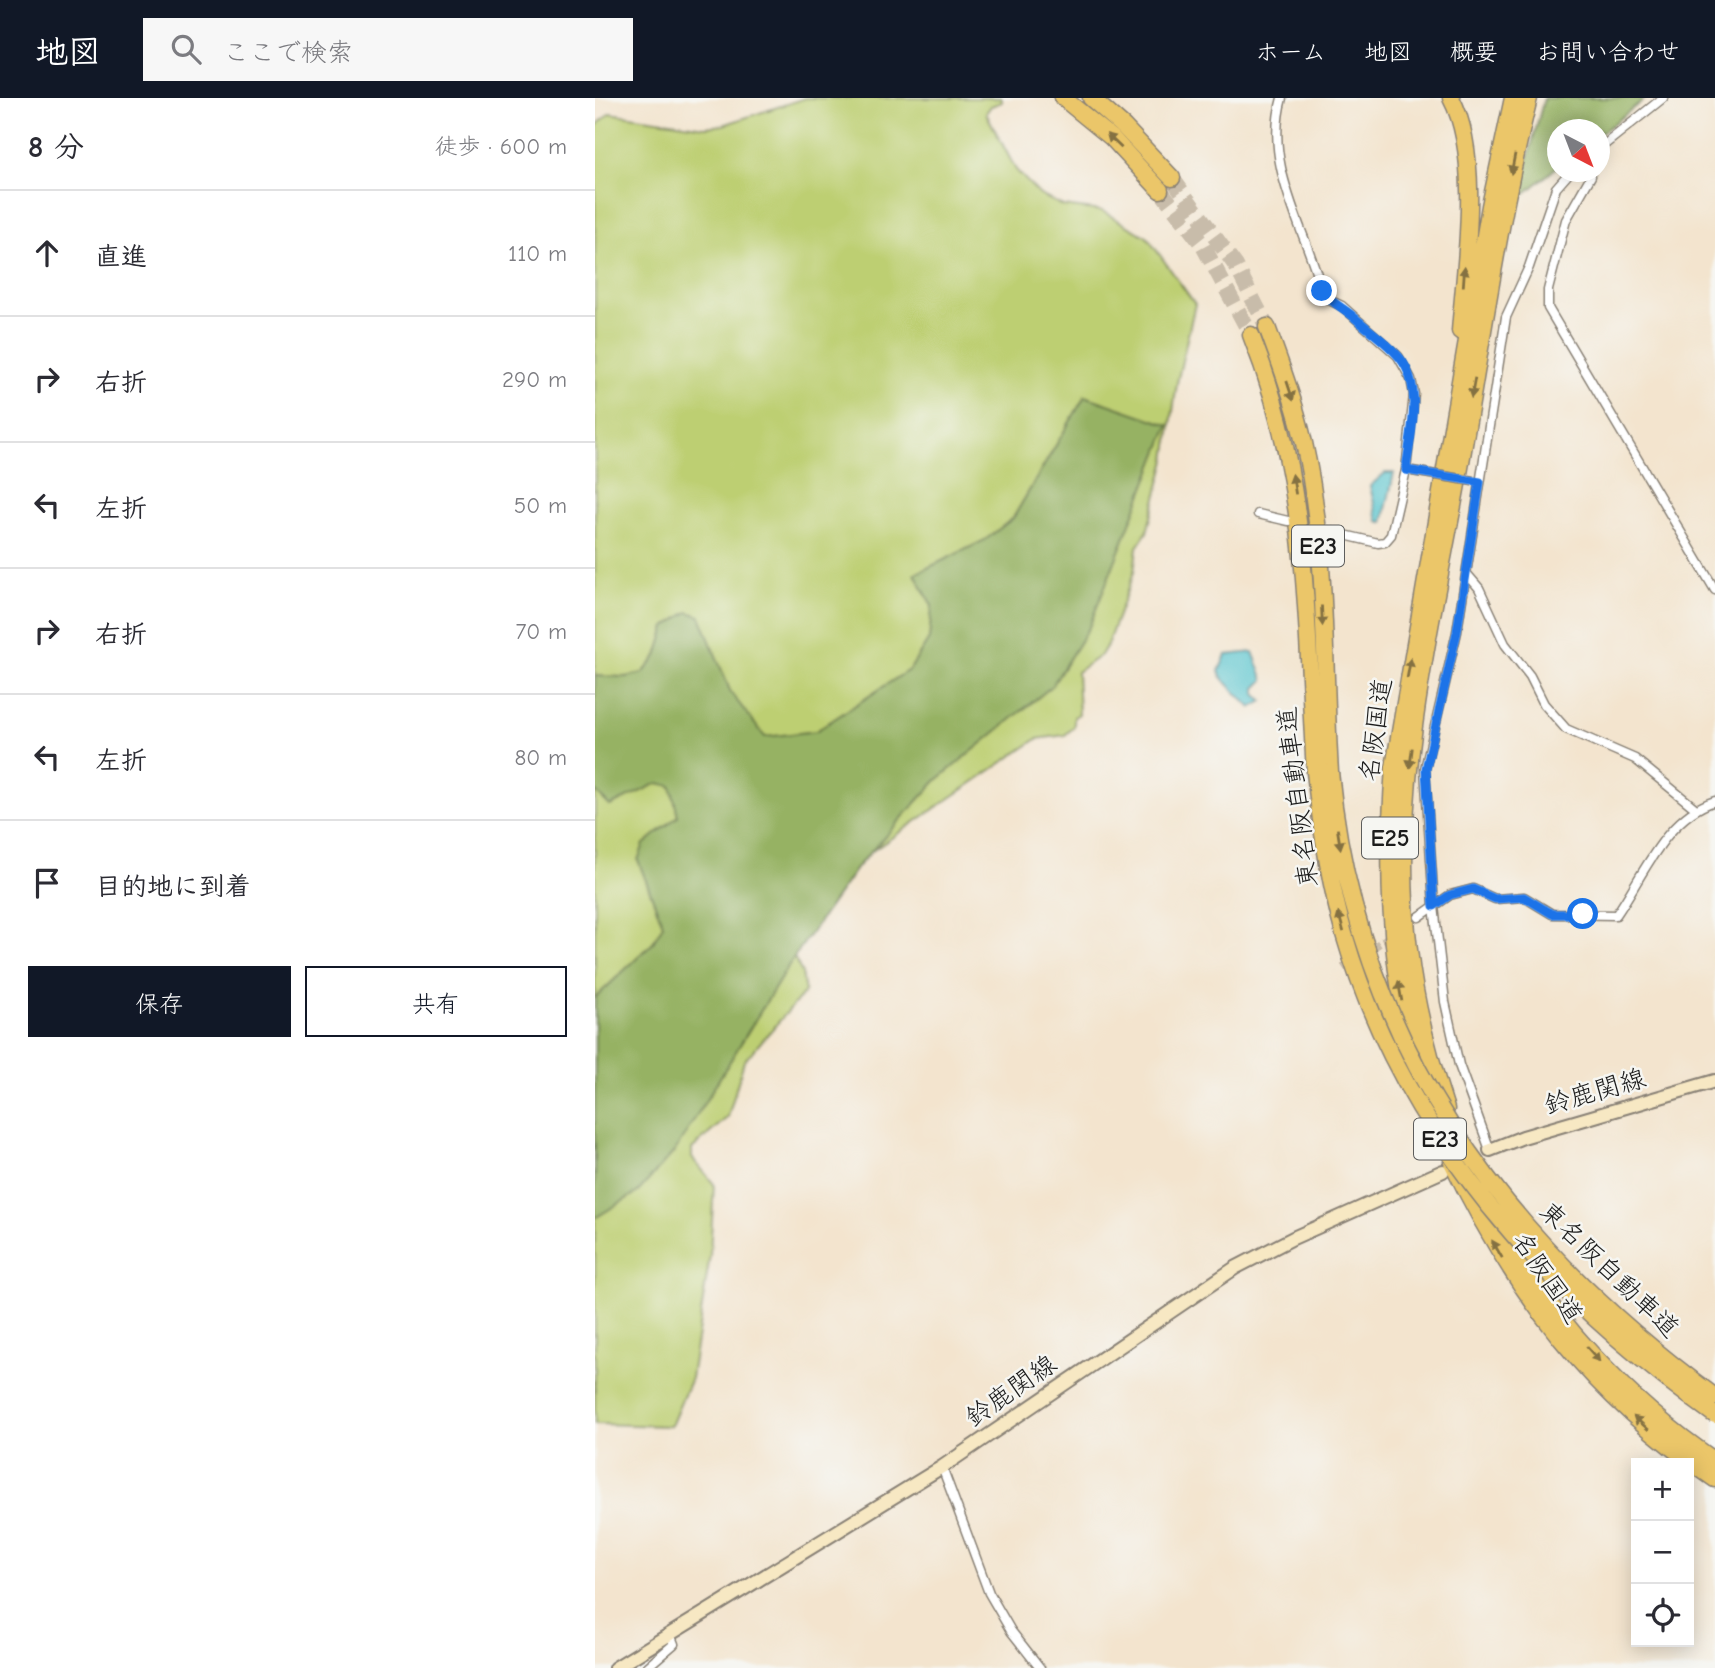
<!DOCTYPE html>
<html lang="ja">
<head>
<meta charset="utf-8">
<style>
	:root { --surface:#fff; --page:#f7f7f7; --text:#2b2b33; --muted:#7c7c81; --line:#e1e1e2; --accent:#111827 }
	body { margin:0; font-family:"Comic Neue","Klee One",sans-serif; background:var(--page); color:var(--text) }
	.controls { position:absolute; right:21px; bottom:21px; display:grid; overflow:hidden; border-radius:0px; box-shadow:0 4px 18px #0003 }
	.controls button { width:63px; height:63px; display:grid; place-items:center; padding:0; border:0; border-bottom:2px solid var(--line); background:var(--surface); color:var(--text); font:35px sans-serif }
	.compass { position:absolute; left:952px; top:21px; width:63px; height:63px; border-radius:50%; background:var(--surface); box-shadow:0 4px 18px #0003; rotate:138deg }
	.stop { position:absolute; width:21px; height:21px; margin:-16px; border:5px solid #1a73e8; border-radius:50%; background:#fff }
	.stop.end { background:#1a73e8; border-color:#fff; box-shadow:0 2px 7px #0008 }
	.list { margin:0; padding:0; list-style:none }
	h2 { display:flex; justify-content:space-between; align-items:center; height:91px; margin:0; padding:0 28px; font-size:30px }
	h2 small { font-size:23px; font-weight:400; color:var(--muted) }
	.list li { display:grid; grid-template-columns:46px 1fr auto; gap:21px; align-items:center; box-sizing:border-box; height:126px; padding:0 28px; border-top:2px solid var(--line) }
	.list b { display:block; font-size:26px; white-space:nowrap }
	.list em { font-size:23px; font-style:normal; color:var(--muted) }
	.actions { display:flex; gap:14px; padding:21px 28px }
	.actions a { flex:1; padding:16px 0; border:2px solid var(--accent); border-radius:0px; text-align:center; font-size:24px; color:var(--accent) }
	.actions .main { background:var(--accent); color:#fff }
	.icon { flex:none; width:38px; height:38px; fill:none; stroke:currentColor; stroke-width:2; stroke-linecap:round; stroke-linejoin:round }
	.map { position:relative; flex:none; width:1120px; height:1570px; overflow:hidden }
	header { display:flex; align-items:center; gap:42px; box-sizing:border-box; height:98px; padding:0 35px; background:var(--accent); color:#fff }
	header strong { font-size:33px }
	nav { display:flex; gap:38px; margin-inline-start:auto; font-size:24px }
	.search { width:490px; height:63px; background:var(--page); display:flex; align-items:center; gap:18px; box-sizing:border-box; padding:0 24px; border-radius:0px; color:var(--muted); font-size:26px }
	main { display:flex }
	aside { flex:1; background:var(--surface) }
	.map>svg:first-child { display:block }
</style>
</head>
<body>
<header>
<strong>地図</strong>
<div class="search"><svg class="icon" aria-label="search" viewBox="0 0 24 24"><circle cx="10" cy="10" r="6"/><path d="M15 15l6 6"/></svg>ここで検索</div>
<nav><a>ホーム</a><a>地図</a><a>概要</a><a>お問い合わせ</a></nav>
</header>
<main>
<aside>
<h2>8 分<small>徒歩 · 600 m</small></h2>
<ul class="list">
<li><svg class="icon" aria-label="ahead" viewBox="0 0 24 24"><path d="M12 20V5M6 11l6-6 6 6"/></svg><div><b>直進</b></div><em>110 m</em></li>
<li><svg class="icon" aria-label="right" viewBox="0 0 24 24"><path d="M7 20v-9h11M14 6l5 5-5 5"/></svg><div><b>右折</b></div><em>290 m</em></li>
<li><svg class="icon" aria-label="left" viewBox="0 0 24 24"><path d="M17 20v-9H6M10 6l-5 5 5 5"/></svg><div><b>左折</b></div><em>50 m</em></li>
<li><svg class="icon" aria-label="right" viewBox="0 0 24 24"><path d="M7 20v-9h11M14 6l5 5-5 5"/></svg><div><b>右折</b></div><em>70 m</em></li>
<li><svg class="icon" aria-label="left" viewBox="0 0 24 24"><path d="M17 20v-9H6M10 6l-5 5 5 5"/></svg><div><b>左折</b></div><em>80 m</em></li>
<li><svg class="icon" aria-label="arrive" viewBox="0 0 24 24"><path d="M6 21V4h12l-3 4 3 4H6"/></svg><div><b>目的地に到着</b></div></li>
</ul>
<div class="actions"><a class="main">保存</a><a>共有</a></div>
</aside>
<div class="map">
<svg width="1120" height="1570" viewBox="0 0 1120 1570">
	<rect width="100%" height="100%" fill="#f6f6f2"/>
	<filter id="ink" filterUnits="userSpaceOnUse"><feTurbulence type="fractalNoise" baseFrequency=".0143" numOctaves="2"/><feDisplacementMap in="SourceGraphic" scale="14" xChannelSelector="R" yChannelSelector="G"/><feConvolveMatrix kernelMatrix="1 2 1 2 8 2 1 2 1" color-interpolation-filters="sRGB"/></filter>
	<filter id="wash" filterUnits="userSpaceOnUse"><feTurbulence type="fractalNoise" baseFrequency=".00686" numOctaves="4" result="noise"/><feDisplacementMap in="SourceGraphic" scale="28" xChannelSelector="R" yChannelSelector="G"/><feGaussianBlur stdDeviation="1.57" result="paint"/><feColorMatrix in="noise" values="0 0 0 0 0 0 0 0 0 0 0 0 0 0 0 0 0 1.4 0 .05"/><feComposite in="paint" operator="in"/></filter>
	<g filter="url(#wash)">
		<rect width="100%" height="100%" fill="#f3e4ce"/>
		<!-- green -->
		<path fill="#bdcf72" stroke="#6c7647" stroke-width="2" d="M 210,0 L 407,0 L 407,4 L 396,8 L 391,15 L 421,72 L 445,97 L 468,108 L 507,113 L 552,139 L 600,206 L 582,285 L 571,362 L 552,434 L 542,449 L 539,474 L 512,547 L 506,557 L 482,574 L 484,616 L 479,619 L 479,629 L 470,637 L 442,641 L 261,764 L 197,855 L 207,875 L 210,894 L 149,963 L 133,1019 L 97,1051 L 97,1060 L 119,1086 L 115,1157 L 96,1280 L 76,1328 L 0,1326 L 0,29 L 15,15 L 110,29 L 128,27 Z"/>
		<!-- forest -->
		<path fill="#96b264" stroke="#596740" stroke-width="2" d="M 949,0 L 1051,0 L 1005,36 L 1004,32 L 962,32 L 962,69 L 922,102 Z
			M 490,298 L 574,327 L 494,529 L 457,588 L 342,682 L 263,768 L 197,862 L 80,1053 L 43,1094 L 0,1120 L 0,900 L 57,846 L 68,827 L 43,762 L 49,746 L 83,718 L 76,688 L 63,685 L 15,708 L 0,693 L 0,578 L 31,579 L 48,575 L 62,558 L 71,529 L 93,514 L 105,518 L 136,595 L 170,639 L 221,633 L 315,571 L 334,541 L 337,508 L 320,476 L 390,442 L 418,420 Z"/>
		<!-- water -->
		<path fill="#57c4ce" stroke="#3a7075" stroke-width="2" d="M 790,375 L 799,375 L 788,425 L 783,423 L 775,388 Z
			M 658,554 L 669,582 L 661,590 L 661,596 L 668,603 L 656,610 L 627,580 L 624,573 L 631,557 Z"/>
	</g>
	<g filter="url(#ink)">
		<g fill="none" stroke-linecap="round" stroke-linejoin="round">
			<!-- minor-tunnel -->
			<path stroke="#c8bcaa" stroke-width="8" stroke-dasharray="8 4" stroke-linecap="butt" d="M 748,870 L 798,836"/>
			<!-- motorway-tunnel -->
			<path stroke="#c8bcaa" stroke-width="16" stroke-dasharray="16 8" stroke-linecap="butt" d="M 577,80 L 641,168 L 672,229
				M 565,92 L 607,146 L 656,237"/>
			<defs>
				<path id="minor" d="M 687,0 C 668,67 710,129 727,193 L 734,202 L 747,208 L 803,258 L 816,281 L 819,296 L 811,372 L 796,437 L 790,444 L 783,445 L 733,433
					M 1004,51 L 1068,0
					M 995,74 L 996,78 L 971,122 L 953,192 L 953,210 L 1120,492
					M 663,416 L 693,423
					M 872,476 L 884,490 L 910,546 L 935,578 L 949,606 L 971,631 L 1040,661 L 1100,710
					M 824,819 L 855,797 L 878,791 L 900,801 L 929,799 L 957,816 L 1021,817 C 1049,777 1070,719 1120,703
					M 895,1052 L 864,967 L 850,904 L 839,808 L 830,671 L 862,534 L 911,219 L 934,169 L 961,90 L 975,74
					M 347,1369 L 394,1495 L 416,1533 L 445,1570
					M 51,1570 L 79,1546 L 75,1536"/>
				<path id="secondary" d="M 895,1052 L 928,1039 L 1120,983
					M 20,1570 L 347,1369 L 640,1170 L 698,1140 L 848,1073"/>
				<path id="motorway" d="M 468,0 L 517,40 L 565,92
					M 496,0 L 529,29 L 577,80
					M 856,0 C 887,58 870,168 865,233
					M 672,229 C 686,267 700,305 709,345 C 733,452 728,565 735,674
					M 656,237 C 715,384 710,519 720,674
					M 817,951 C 793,858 792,764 799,669 L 895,108 L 918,0
					M 851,1011 C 834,959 820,906 814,852 C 794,689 838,523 866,364 C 887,243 904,120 934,0
					M 857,1064 C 920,1196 998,1299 1120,1381
					M 904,1127 C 955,1221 1032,1303 1120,1363"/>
			</defs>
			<!-- minor casing -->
			<use href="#minor" stroke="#888075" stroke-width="11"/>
			<!-- secondary casing -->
			<use href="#secondary" stroke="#888075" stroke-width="16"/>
			<!-- motorway casing -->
			<use href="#motorway" stroke="#888075" stroke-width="19"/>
			<!-- minor -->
			<use href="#minor" stroke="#fff" stroke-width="8"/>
			<!-- secondary -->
			<use href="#secondary" stroke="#f7e8c3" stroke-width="12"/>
			<!-- motorway -->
			<use href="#motorway" stroke="#ebc669" stroke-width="16"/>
			<defs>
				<path id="minor-bridge" d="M 817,373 L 878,383"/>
				<path id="motorway-bridge" d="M 720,674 C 726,729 734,783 749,836 C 807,1037 953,1198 1120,1317
					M 735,674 C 761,944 905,1141 1120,1299"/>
			</defs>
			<!-- minor-bridge casing -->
			<use href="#minor-bridge" stroke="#888075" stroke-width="11" stroke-linecap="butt"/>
			<!-- motorway-bridge casing -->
			<use href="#motorway-bridge" stroke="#888075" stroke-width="19" stroke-linecap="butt"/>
			<!-- minor-bridge -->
			<use href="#minor-bridge" stroke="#fff" stroke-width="8"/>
			<!-- motorway-bridge -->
			<use href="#motorway-bridge" stroke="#ebc669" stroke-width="16"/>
		</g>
		<!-- one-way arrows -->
		<defs><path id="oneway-solid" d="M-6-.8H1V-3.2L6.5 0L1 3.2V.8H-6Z" transform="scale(1.75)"/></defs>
		<g fill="#847142">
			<use href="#oneway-solid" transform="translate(519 43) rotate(-136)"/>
			<use href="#oneway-solid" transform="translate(918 66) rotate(101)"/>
			<use href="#oneway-solid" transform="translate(869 178) rotate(-86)"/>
			<use href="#oneway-solid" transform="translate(878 290) rotate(100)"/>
			<use href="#oneway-solid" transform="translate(695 293) rotate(72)"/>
			<use href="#oneway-solid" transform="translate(699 386) rotate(-99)"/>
			<use href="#oneway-solid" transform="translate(727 518) rotate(87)"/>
			<use href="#oneway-solid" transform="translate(814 570) rotate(-80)"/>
			<use href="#oneway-solid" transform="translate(816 660) rotate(97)"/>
			<use href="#oneway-solid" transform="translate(744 741) rotate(81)"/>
			<use href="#oneway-solid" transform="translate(746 824) rotate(-105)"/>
			<use href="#oneway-solid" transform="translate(805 893) rotate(-100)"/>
			<use href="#oneway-solid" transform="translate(902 1151) rotate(-120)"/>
			<use href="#oneway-solid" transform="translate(998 1256) rotate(49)"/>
			<use href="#oneway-solid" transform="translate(1046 1325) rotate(-138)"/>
		</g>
	</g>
	<g fill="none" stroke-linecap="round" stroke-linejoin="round" filter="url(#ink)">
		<!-- route -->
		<path stroke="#1a73e8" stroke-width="9" d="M 727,193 C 736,205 749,210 760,220 C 775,233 793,245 805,260 C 829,290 815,337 811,372 L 885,384 L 862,534 L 831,671 L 839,808 L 855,797 L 878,791 L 900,801 L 929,799 L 957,816 L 988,816"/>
	</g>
	<g text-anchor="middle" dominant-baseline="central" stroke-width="5" stroke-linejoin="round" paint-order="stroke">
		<!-- shield labels -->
		<g fill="#f6f6f2" stroke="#5d5d5c" stroke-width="2">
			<rect x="697" y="427.5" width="52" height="41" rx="5"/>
			<rect x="767" y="719.5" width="56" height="41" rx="5"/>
			<rect x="819" y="1020.5" width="52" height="41" rx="5"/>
		</g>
		<g font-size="24" font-weight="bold" fill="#1c1c1c">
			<text x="723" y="448">E23</text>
			<text x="795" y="740">E25</text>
			<text x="845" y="1041">E23</text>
		</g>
		<!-- street labels -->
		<g font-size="26" fill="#1c1c1c" stroke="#f6f6f2">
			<text transform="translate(781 632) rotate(-82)">名阪国道</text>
			<text transform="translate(703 699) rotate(-97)">東名阪自動車道</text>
			<text transform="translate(1000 994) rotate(-16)">鈴鹿関線</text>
			<text transform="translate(1014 1172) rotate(44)">東名阪自動車道</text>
			<text transform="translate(952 1180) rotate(56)">名阪国道</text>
			<text transform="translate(416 1293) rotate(-35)">鈴鹿関線</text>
		</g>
	</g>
</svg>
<div class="controls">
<button>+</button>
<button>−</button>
<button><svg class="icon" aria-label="locate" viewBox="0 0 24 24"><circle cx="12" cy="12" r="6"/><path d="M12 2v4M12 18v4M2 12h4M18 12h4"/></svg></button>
</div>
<svg class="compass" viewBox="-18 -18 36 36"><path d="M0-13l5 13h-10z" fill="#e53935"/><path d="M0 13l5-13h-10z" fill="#7c7c81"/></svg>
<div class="stop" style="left:988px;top:816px"></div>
<div class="stop end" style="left:727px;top:193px"></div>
</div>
</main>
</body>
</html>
